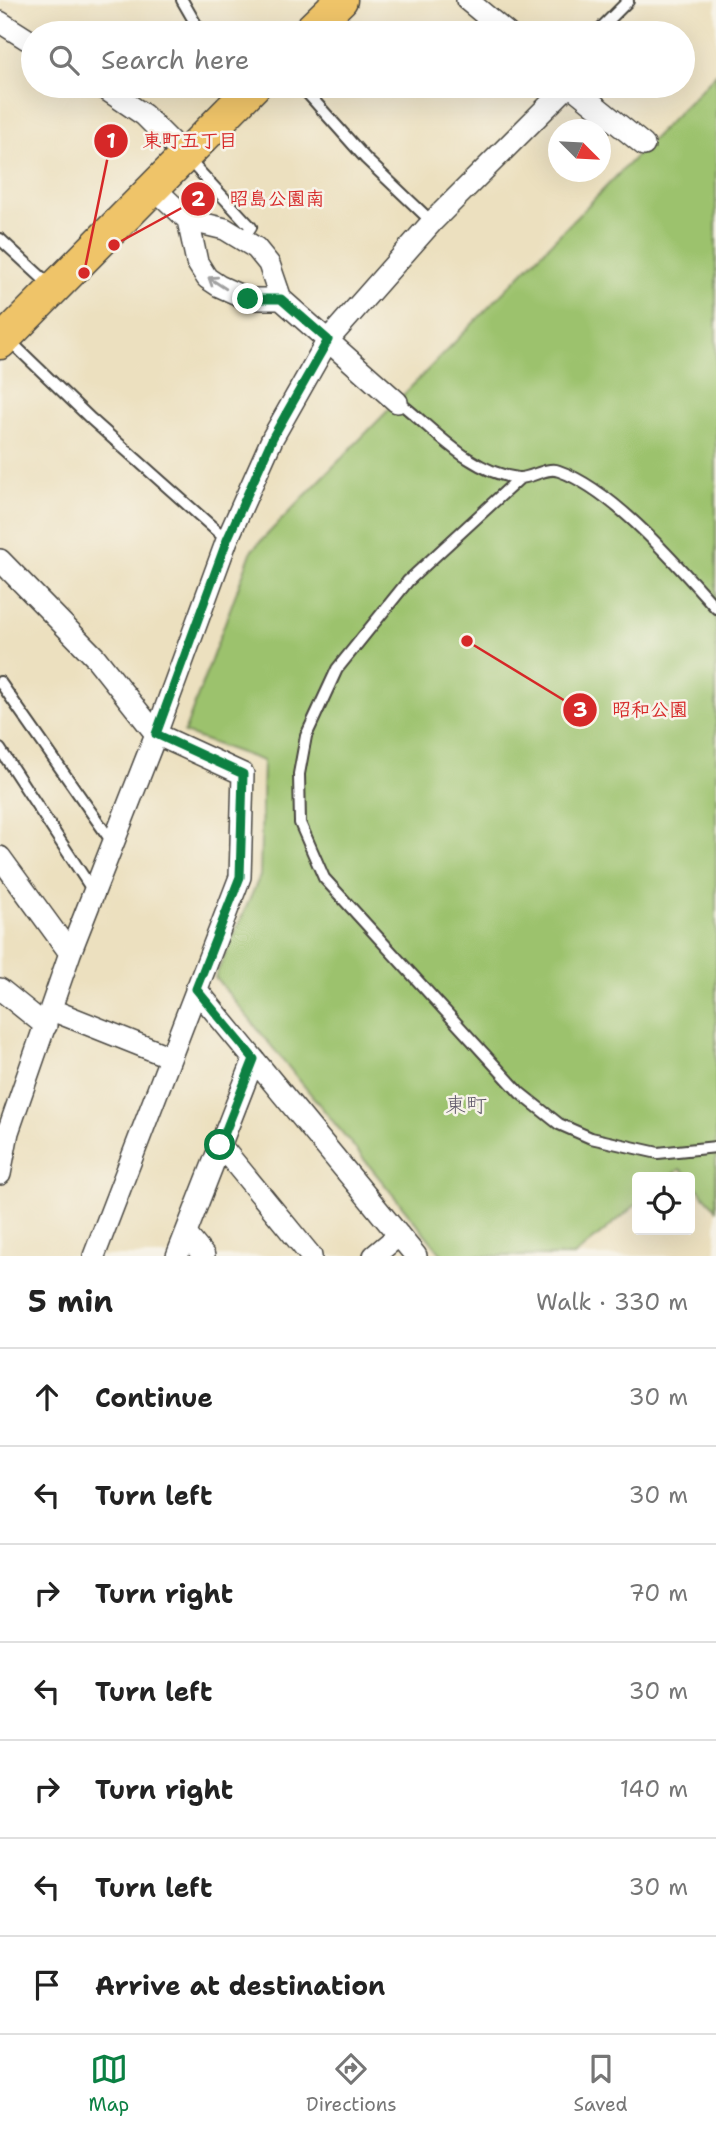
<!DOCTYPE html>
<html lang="en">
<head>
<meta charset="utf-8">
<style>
	:root { --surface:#fff; --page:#f6f6f6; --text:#222; --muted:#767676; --line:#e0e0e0; --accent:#0b8043 }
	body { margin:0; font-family:"Shantell Sans","Klee One",sans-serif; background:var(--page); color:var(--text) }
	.controls { position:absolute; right:21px; bottom:21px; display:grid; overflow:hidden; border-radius:7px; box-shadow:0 7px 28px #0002 }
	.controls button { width:63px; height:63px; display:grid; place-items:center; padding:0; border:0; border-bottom:2px solid var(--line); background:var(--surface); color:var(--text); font:35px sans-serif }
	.compass { position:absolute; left:548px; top:119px; width:63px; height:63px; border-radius:50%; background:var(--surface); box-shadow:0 7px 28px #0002; rotate:114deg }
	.stop { position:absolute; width:21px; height:21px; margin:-16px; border:5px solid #0b8043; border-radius:50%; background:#fff }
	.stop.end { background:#0b8043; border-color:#fff; box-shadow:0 2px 7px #0008 }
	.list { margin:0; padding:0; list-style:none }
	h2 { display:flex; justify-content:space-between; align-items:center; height:91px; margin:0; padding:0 28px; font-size:30px }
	h2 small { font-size:23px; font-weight:400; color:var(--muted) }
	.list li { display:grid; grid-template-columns:46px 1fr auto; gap:21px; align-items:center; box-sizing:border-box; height:98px; padding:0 28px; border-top:2px solid var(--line) }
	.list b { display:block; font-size:26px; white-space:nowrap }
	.list em { font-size:23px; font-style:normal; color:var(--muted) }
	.icon { flex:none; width:38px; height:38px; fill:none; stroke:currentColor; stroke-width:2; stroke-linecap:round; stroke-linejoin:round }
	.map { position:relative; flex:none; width:716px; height:1256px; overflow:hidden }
	.search { position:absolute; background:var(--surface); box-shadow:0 7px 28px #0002; left:21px; right:21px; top:21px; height:77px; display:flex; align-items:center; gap:18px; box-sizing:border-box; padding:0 24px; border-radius:38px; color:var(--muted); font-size:26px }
	.sheet { height:777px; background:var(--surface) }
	nav { display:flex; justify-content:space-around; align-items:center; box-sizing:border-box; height:98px; border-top:2px solid var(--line); background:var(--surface); font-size:19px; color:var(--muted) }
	nav a { display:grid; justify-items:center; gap:4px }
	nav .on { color:var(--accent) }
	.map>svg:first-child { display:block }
</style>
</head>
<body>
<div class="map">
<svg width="716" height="1256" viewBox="0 0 716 1256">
	<rect width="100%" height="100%" fill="#f7f3e8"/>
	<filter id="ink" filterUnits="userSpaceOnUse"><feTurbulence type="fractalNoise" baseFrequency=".0143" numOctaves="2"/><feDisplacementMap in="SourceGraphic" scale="14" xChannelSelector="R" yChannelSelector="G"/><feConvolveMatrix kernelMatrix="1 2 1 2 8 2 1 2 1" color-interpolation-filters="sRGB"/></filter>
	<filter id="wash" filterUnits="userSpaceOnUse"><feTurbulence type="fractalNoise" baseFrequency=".00686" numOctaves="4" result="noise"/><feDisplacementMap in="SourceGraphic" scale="28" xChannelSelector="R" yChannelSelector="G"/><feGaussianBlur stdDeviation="1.57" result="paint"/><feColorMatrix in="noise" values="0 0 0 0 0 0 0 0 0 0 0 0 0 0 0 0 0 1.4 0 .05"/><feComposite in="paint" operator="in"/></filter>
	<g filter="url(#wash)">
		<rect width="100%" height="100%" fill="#ece0bf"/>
		<!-- green -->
		<path fill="#9cc26d" stroke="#64764c" stroke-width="2" d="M 716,74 L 716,1209 L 690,1180 L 690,1177 L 680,1169 L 670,1177 L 637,1177 L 637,1204 L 574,1256 L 443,1256 L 215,977 L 260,876 L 263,761 L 184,733 L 252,550 Z"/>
	</g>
	<g filter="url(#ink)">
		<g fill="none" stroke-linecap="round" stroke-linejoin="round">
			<defs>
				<path id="lane" d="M 182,0 L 201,33
					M 596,33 L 628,1
					M 301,86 L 366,159 L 432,222
					M 186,157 L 251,227 L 243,239
					M 0,239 L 52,287
					M 7,338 L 91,419 L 227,540
					M 397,402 L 405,407 C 438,434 473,473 518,478 C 531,479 546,466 559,471 C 614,490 677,565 716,608
					M 520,478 L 408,581 L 337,669 L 306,736 L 299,774 L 300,823 L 324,878 L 520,1093 L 559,1124 L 591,1138 L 658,1153 L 716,1147
					M 0,682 L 112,842
					M 0,749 L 93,891"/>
				<path id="street" d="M 467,0 L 507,33
					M 0,22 L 33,43
					M 101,86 L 144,115 L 184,155
					M 571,86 L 644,145
					M 153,187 L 188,220 L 225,229 L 256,248 L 269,264 L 281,299 L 397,402
					M 188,220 L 197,262 L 207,278 L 219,286 L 248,299 L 281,299
					M 0,560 L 95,657 L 156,734 L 243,774 L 240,877 L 94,1256
					M 0,857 L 70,953
					M 0,989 L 46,1026
					M 196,989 L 416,1256
					M 52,1010 L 170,1057
					M 220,1145 L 311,1256
					M 0,1174 L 8,1132 L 70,953 L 156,734 L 227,540 L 273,437 L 328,340 L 432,222 L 568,86
					M 186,1234 L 204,1256
					M 177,1256 L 254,1059
					M 374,1256 L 399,1235"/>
				<path id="primary" d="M 307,33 L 341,0
					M 0,343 L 254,86"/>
			</defs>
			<!-- lane casing -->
			<use href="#lane" stroke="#484641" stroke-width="14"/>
			<!-- street casing -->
			<use href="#street" stroke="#484641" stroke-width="24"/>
			<!-- primary casing -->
			<use href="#primary" stroke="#484641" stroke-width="35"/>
			<!-- lane -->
			<use href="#lane" stroke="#fff" stroke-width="10"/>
			<!-- street -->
			<use href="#street" stroke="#fff" stroke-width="21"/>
			<!-- primary -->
			<use href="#primary" stroke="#efc469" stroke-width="32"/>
		</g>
		<!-- one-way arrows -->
		<defs><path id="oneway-shaft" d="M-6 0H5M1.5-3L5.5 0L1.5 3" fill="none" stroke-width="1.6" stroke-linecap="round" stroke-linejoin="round" transform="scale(1.75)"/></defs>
		<use stroke="#a0a0a0" href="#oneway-shaft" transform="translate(217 283) rotate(-147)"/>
	</g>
	<g fill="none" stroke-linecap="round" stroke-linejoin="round" filter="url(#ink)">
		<!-- route -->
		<path stroke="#0b8043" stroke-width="9" d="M 220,1145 L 254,1059 L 196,989 L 240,877 L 243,774 L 156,734 L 227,540 L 273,437 L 328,340 L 281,299 L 248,299"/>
	</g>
	<g text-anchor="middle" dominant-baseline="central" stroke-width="5" stroke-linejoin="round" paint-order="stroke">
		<!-- quarter labels -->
		<g font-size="21" fill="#5e5769" stroke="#f7f3e8">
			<text x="466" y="1105">東町</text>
		</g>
	</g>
	<!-- callouts -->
	<path fill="none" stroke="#d62828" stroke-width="2.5" d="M84 273L111 141M114 245L198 199M467 641L580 710"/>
	<g fill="#d62828" stroke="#f7f3e8" stroke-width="2.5">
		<circle cx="84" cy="273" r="7"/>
		<circle cx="114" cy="245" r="7"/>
		<circle cx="467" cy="641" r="7"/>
		<circle cx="111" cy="141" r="18"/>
		<circle cx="198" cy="199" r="18"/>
		<circle cx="580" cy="710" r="18"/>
	</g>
	<g font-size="21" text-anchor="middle" font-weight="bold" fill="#fff">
		<text x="111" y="148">1</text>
		<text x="198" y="206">2</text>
		<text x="580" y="717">3</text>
	</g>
	<g font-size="19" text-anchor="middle" font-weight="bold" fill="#d62828" stroke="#f7f3e8" stroke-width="5" stroke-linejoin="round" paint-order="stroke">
		<text x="190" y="147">東町五丁目</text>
		<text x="277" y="205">昭島公園南</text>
		<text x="650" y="716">昭和公園</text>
	</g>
</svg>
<div class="controls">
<button><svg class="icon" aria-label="locate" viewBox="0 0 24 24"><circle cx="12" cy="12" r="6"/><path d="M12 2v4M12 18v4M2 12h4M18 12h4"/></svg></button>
</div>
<svg class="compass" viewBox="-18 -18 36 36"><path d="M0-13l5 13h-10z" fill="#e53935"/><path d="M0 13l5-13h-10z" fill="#767676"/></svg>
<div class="stop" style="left:220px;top:1145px"></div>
<div class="stop end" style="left:248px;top:299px"></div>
<div class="search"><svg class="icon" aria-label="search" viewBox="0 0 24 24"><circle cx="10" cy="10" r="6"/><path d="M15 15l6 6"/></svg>Search here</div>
</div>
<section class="sheet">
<h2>5 min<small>Walk · 330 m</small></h2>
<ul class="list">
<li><svg class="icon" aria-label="ahead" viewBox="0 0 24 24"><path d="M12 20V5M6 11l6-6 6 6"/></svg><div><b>Continue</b></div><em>30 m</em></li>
<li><svg class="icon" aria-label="left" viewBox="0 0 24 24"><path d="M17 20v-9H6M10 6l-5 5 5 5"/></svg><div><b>Turn left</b></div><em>30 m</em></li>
<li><svg class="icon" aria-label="right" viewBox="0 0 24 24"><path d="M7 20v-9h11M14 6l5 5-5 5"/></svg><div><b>Turn right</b></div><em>70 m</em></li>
<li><svg class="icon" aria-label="left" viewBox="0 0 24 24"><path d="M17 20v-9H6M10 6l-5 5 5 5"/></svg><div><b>Turn left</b></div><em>30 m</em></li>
<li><svg class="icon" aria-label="right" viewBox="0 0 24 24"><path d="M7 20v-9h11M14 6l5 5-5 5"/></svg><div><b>Turn right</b></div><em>140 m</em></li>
<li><svg class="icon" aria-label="left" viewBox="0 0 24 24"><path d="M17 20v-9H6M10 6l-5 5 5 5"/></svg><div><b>Turn left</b></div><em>30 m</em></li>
<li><svg class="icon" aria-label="arrive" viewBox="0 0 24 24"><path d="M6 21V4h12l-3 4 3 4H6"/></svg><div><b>Arrive at destination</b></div></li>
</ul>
</section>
<nav>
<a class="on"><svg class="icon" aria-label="map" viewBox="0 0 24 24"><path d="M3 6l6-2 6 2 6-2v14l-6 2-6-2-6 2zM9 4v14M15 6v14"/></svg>Map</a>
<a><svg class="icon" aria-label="directions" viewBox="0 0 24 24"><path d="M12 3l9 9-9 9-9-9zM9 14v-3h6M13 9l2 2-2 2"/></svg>Directions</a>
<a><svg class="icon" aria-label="saved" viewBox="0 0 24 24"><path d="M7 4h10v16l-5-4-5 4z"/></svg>Saved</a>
</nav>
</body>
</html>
